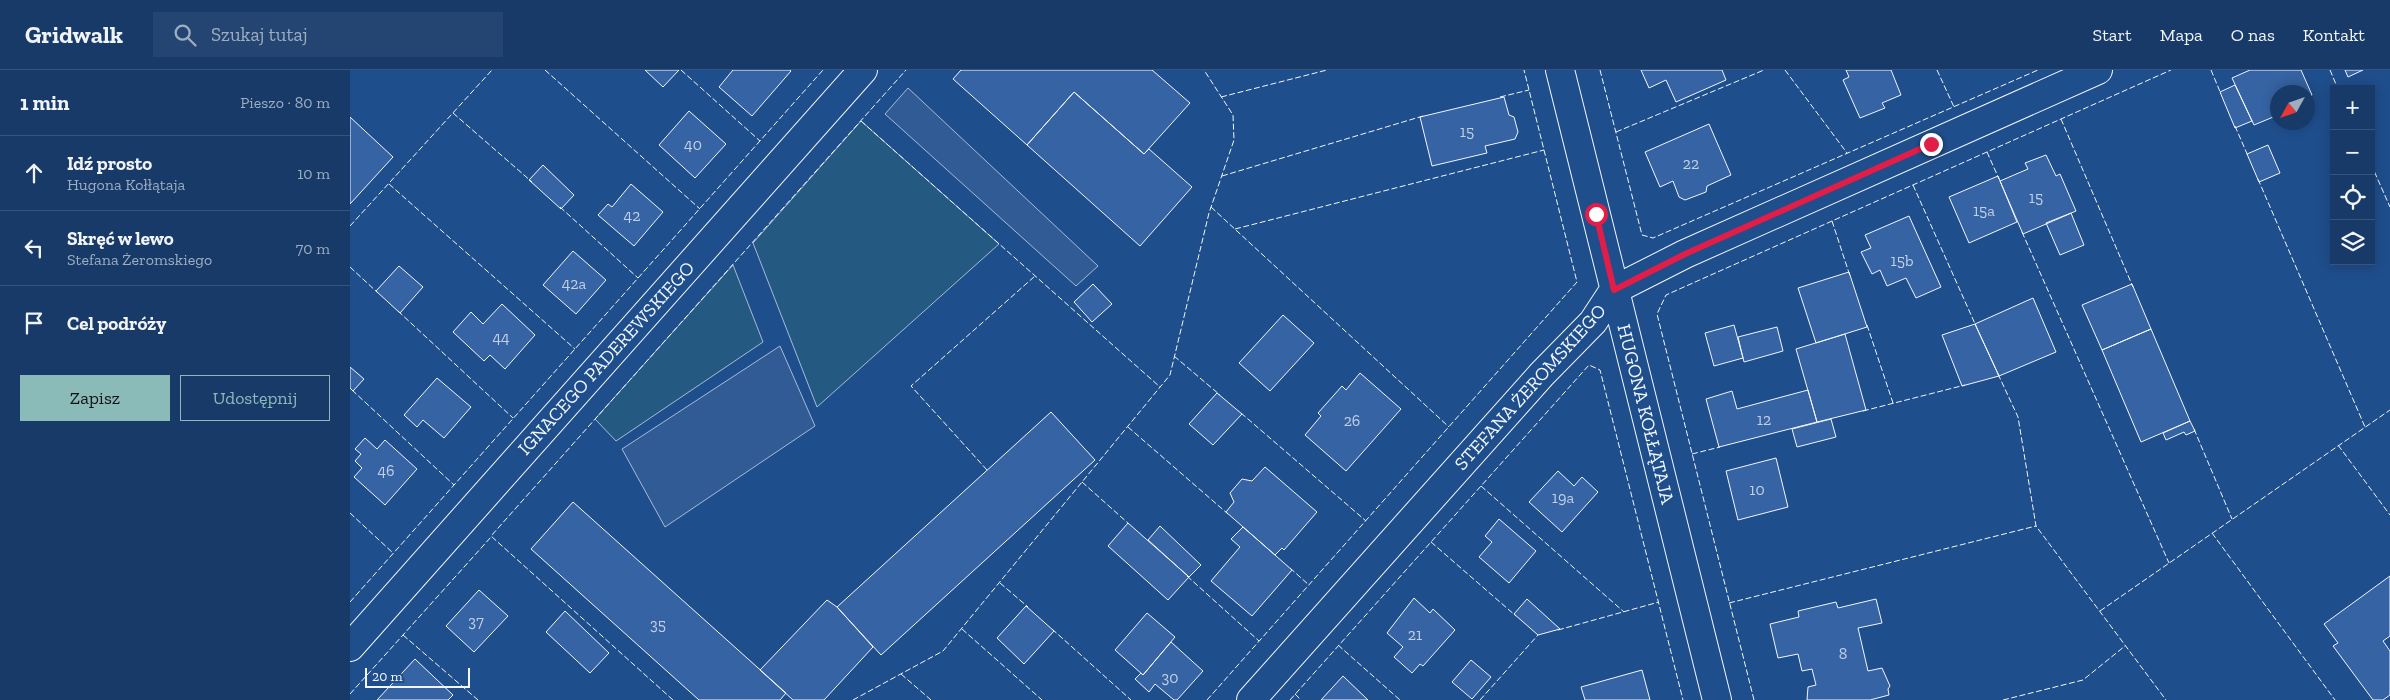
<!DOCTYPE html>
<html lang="pl">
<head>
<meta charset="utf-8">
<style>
	:root { --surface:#173a69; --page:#244571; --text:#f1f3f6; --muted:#9eadc0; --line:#36547d; --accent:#8bbbb9 }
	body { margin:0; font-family:"Zilla Slab",serif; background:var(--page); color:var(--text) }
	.controls { position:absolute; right:15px; top:15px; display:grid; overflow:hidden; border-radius:0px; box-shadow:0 2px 12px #0003 }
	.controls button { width:45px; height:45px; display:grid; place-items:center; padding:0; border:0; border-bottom:1px solid var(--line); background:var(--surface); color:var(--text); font:25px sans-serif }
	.compass { position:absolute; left:1920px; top:15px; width:45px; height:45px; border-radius:50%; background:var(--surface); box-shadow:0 2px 12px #0003; rotate:230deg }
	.scale { position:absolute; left:15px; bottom:12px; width:105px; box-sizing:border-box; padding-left:5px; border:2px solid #f2f6ff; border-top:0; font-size:14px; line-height:18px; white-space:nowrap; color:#f2f6ff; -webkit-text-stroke:4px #1f4e8c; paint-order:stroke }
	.stop { position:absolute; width:15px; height:15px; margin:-11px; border:4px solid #e11d48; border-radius:50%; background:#fff }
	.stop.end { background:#e11d48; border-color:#fff; box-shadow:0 1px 5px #0008 }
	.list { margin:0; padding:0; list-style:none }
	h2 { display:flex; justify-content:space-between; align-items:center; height:65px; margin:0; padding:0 20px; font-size:21px }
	h2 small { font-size:16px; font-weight:400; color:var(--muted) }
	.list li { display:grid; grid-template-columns:32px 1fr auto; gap:15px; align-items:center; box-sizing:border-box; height:75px; padding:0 20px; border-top:1px solid var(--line) }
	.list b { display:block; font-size:19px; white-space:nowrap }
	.list p { margin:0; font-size:16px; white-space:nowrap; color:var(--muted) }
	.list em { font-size:16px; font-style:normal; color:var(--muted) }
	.actions { display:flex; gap:10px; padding:15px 20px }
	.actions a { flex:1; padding:11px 0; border:1px solid var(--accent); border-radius:0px; text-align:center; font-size:18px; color:var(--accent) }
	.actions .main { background:var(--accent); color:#111 }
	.icon { flex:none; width:28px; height:28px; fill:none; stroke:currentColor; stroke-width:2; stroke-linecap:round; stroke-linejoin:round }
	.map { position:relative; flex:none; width:2040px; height:630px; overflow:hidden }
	header { display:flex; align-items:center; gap:30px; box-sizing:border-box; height:70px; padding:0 25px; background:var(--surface); border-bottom:1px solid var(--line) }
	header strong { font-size:24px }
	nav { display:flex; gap:28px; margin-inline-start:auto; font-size:18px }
	.search { width:350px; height:45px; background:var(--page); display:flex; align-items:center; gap:12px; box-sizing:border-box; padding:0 18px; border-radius:0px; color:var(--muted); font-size:19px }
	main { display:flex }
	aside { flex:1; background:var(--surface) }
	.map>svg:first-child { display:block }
</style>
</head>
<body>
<header>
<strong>Gridwalk</strong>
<div class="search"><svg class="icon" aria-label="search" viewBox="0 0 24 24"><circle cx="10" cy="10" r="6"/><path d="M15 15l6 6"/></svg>Szukaj tutaj</div>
<nav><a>Start</a><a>Mapa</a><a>O nas</a><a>Kontakt</a></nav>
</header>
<main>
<aside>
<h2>1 min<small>Pieszo · 80 m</small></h2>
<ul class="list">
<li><svg class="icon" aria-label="ahead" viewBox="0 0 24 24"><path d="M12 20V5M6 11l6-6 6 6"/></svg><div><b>Idź prosto</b><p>Hugona Kołłątaja</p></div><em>10 m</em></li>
<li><svg class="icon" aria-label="left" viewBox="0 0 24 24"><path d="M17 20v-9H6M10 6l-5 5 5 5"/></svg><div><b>Skręć w lewo</b><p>Stefana Żeromskiego</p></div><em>70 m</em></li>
<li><svg class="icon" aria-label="arrive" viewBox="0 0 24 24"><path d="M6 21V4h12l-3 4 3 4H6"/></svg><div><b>Cel podróży</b></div></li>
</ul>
<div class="actions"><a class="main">Zapisz</a><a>Udostępnij</a></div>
</aside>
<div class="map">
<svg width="2040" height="630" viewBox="0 0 2040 630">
	<rect width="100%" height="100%" fill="#1f4e8c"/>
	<!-- green -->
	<path fill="#245a82" stroke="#a8bbd7" d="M 511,51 L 649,174 L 467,337 L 403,173 Z
		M 383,195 L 413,272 L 266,371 L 245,349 Z"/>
	<!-- parking -->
	<path fill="#305b95" stroke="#a8bbd7" d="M 558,18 L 748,196 L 726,216 L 535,44 Z
		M 430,276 L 465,356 L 315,457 L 272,379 Z"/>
	<!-- building -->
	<path fill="#3563a3" stroke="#f2f6ff" d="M 295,0 L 329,0 L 313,17 Z
		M 383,0 L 440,0 L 441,1 L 402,46 L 369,17 Z
		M 611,0 L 802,0 L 840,33 L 794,84 L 724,22 L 677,75 L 603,9 Z
		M 1291,0 L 1372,0 L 1376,10 L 1326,32 L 1316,10 L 1299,18 Z
		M 1496,0 L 1541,0 L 1551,25 L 1532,33 L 1535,38 L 1510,48 L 1493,10 L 1499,7 Z
		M 1900,0 L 1951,0 L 1962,25 L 1958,27 L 1958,22 L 1928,22 L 1928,45 L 1904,55 L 1882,8 Z
		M 1995,0 L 2013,0 L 1998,7 Z
		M 1885,15 L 1902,51 L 1885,58 L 1870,22 Z
		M 724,22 L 794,84 L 799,79 L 842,117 L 790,176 L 677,75 Z
		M 1154,27 L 1159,45 L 1164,47 L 1168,62 L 1165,69 L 1135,76 L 1137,83 L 1082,96 L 1070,47 Z
		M 339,41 L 376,74 L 345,108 L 309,75 Z
		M 0,47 L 43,87 L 0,134 Z
		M 1359,54 L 1381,105 L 1357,116 L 1356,122 L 1335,130 L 1329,127 L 1323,111 L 1310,117 L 1295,82 Z
		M 1918,75 L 1930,103 L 1909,112 L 1897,84 Z
		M 1696,85 L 1706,106 L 1710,104 L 1726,141 L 1673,164 L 1650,111 L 1678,99 L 1675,93 Z
		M 193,95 L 224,125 L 211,139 L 179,110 Z
		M 1648,106 L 1667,152 L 1619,173 L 1599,127 Z
		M 281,114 L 313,142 L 284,176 L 248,145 L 258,134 L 262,137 Z
		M 1721,143 L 1734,175 L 1710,185 L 1696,153 Z
		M 1559,146 L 1591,217 L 1566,228 L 1556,208 L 1537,216 L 1530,200 L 1522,204 L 1511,182 L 1521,178 L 1515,165 Z
		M 223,181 L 256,210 L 226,244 L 193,215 Z
		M 49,196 L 73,217 L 50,243 L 26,221 Z
		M 1499,202 L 1517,257 L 1466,273 L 1448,218 Z
		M 743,214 L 762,234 L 742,252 L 724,232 Z
		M 1782,214 L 1801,259 L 1752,280 L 1732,235 Z
		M 1683,228 L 1706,282 L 1649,306 L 1625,254 Z
		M 152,234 L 185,265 L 155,299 L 140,285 L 134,291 L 103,262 L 121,242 L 133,254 Z
		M 933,245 L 964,273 L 920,321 L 889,293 Z
		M 1625,254 L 1649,306 L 1612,316 L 1592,265 Z
		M 1384,255 L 1393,288 L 1364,296 L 1355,263 Z
		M 1427,257 L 1433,281 L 1394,292 L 1388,267 Z
		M 1801,259 L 1840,351 L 1791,372 L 1752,280 Z
		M 1495,264 L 1516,340 L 1467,352 L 1446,279 Z
		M 0,297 L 14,309 L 3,321 L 0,318 Z
		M 1010,303 L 1051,339 L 996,401 L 955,365 L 971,346 L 968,343 L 992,316 L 996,320 Z
		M 87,308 L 121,337 L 94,368 L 73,350 L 67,357 L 54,345 Z
		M 1458,320 L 1467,352 L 1369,377 L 1356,329 L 1382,321 L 1387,339 Z
		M 867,323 L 892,344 L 863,375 L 839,354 Z
		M 701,342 L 745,390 L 531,585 L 487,537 Z
		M 1481,349 L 1486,367 L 1447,377 L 1442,359 Z
		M 1840,351 L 1845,361 L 1836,365 L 1834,362 L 1816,370 L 1813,363 Z
		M 15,368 L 27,379 L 35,370 L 67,399 L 35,435 L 4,407 L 12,398 L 5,391 L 11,384 L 5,379 Z
		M 1426,388 L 1438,437 L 1388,450 L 1376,401 Z
		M 915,397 L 967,442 L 934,480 L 932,478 L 925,485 L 876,442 L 884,432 L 880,423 L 892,409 L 902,411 Z
		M 1208,401 L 1224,416 L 1232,407 L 1248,422 L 1212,462 L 1179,432 Z
		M 223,432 L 436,623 L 430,630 L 349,630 L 181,479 Z
		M 1149,449 L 1186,481 L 1159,513 L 1129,487 L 1142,472 L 1135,466 Z
		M 778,453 L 839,507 L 818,530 L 758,476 Z
		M 810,456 L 851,495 L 839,507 L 798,470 Z
		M 893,457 L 942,500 L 902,546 L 861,511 L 890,477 L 881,469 Z
		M 2040,506 L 2040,566 L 2033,571 L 2040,581 L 2040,625 L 2033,630 L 2023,630 L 1983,576 L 1988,573 L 1974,554 Z
		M 129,520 L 158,546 L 124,582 L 96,556 Z
		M 1064,528 L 1080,543 L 1083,539 L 1105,560 L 1073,596 L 1070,594 L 1062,603 L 1044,587 L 1053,577 L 1037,563 Z
		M 1177,529 L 1210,559 L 1188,565 L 1164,544 Z
		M 1526,529 L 1532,553 L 1508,558 L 1518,601 L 1532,598 L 1540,616 L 1538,619 L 1539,625 L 1520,630 L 1457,630 L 1458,617 L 1466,615 L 1462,599 L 1452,601 L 1448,584 L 1428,588 L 1420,554 L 1449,547 L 1448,541 L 1486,532 L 1488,538 Z
		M 477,530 L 487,537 L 523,577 L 474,630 L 443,630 L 410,600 Z
		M 676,536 L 704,561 L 674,594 L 647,568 Z
		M 215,541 L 259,583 L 240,603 L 196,562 Z
		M 797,543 L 825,567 L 793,605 L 765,580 Z
		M 821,572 L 853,601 L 827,630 L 824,630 L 805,614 L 799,622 L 785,609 L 791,603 L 793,605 Z
		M 65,589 L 103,625 L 98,630 L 27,630 Z
		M 1121,590 L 1141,607 L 1122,629 L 1102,612 Z
		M 1292,600 L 1300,630 L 1235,630 L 1231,617 Z
		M 993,606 L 1018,630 L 971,630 Z"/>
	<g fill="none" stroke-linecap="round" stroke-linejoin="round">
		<defs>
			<path id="minor" d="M 1210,0 L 1367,630
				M 0,577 L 513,0
				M 901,630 L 1192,304 L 1243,252 L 1264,220 L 1335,184 L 1748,0"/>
		</defs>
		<!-- minor casing -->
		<use href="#minor" stroke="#f2f6ff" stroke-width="30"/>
		<!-- minor -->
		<use href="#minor" stroke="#1f4e8c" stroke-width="28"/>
		<!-- fence -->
		<path stroke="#f2f6ff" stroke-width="1" stroke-dasharray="6 2.5" stroke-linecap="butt" d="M 195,0 L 350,139
			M 331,0 L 410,71
			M 1250,0 L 1292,165 L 1303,168 L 1688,0
			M 1435,0 L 1497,83
			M 1587,0 L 1604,37
			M 1861,0 L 1871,24
			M 1980,0 L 1988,19
			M 871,27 L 977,0
			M 1150,27 L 1179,20
			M 103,43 L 182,112
			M 1711,49 L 1783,217
			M 511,51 L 810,317
			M 1885,56 L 1898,86
			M 1266,62 L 1414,0
			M 1637,82 L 1649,109
			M 2021,94 L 2040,137
			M 872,106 L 1073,46
			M 1908,109 L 2015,357
			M 39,114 L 225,279
			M 1563,115 L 1626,256
			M 210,137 L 288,208
			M 861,137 L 1099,357
			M 1482,151 L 1500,206
			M 0,156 L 142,0
			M 885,159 L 1194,80
			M 1672,162 L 1819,493
			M 0,197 L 28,223
			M 48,241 L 163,348
			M 1517,255 L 1543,333
			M 824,286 L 870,325
			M 1648,304 L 1668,347 L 1686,456 L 1816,630
			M 2,320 L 104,415
			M 1513,341 L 1615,315
			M 891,343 L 1016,451
			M 778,357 L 878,444
			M 1844,359 L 1882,449
			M 1988,375 L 2040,445
			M 1342,384 L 1370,377
			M 637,400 L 561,316 L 685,206
			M 732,412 L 779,454
			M 1131,416 L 1274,542
			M 0,443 L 43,483
			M 1862,463 L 1985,630
			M 1081,472 L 1166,546
			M 940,498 L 959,515
			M 837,506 L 909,571
			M 650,513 L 678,537
			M 0,532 L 473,0
			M 1379,533 L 1686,456
			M 1750,541 L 2040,340
			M 612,559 L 692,630
			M 702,559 L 781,630
			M 1208,560 L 1309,532
			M 53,565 L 128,630
			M 988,575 L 1050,630
			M 551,604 L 581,630
			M 0,624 L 141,467
			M 945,624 L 951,630
			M 323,630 L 141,466 L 556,0
			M 503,630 L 593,581 L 820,305 L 859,143 L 884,70 L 883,45 L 854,0
			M 857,630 L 1227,212 L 1174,0
			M 940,630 L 1239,295 L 1250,300 L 1333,630
			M 1130,630 L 1188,565
			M 1404,630 L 1307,244 L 1316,225 L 1821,0
			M 1653,630 L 1733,610 L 1775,576"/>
	</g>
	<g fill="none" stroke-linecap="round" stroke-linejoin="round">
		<!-- route -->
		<path stroke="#e11d48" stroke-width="6" d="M 1246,144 L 1264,220 L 1335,184 L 1581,74"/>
	</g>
	<g text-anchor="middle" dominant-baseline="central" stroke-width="4" stroke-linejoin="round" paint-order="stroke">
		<!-- number labels -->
		<g font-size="16" fill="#c3d1e8">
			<text x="1117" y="61">15</text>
			<text x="343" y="74">40</text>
			<text x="1341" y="93">22</text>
			<text x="1686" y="127">15</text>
			<text x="1634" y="140">15a</text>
			<text x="282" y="145">42</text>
			<text x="1552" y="190">15b</text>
			<text x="224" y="213">42a</text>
			<text x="151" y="267">44</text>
			<text x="1414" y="349">12</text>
			<text x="1002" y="350">26</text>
			<text x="36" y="400">46</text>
			<text x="1407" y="419">10</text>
			<text x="1213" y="427">19a</text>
			<text x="126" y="551">37</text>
			<text x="308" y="554">35</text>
			<text x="1065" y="564">21</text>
			<text x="1493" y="583">8</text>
			<text x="820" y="607">30</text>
		</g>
		<!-- street labels -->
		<g font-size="19" fill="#f2f6ff" stroke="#1f4e8c">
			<text transform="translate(256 288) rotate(-48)">IGNACEGO PADEREWSKIEGO</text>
			<text transform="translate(1180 317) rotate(-48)">STEFANA ŻEROMSKIEGO</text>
			<text transform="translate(1296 344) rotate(76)">HUGONA KOŁŁĄTAJA</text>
		</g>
	</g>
</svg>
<div class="controls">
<button>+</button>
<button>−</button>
<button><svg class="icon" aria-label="locate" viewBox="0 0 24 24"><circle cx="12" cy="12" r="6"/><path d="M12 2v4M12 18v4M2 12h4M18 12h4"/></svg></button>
<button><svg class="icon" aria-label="layers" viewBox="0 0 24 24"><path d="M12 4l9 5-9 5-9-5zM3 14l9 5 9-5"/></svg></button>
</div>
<svg class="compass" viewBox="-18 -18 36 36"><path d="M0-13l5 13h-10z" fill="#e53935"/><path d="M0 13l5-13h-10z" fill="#9eadc0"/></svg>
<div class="scale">20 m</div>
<div class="stop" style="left:1246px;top:144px"></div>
<div class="stop end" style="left:1581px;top:74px"></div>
</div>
</main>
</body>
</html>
